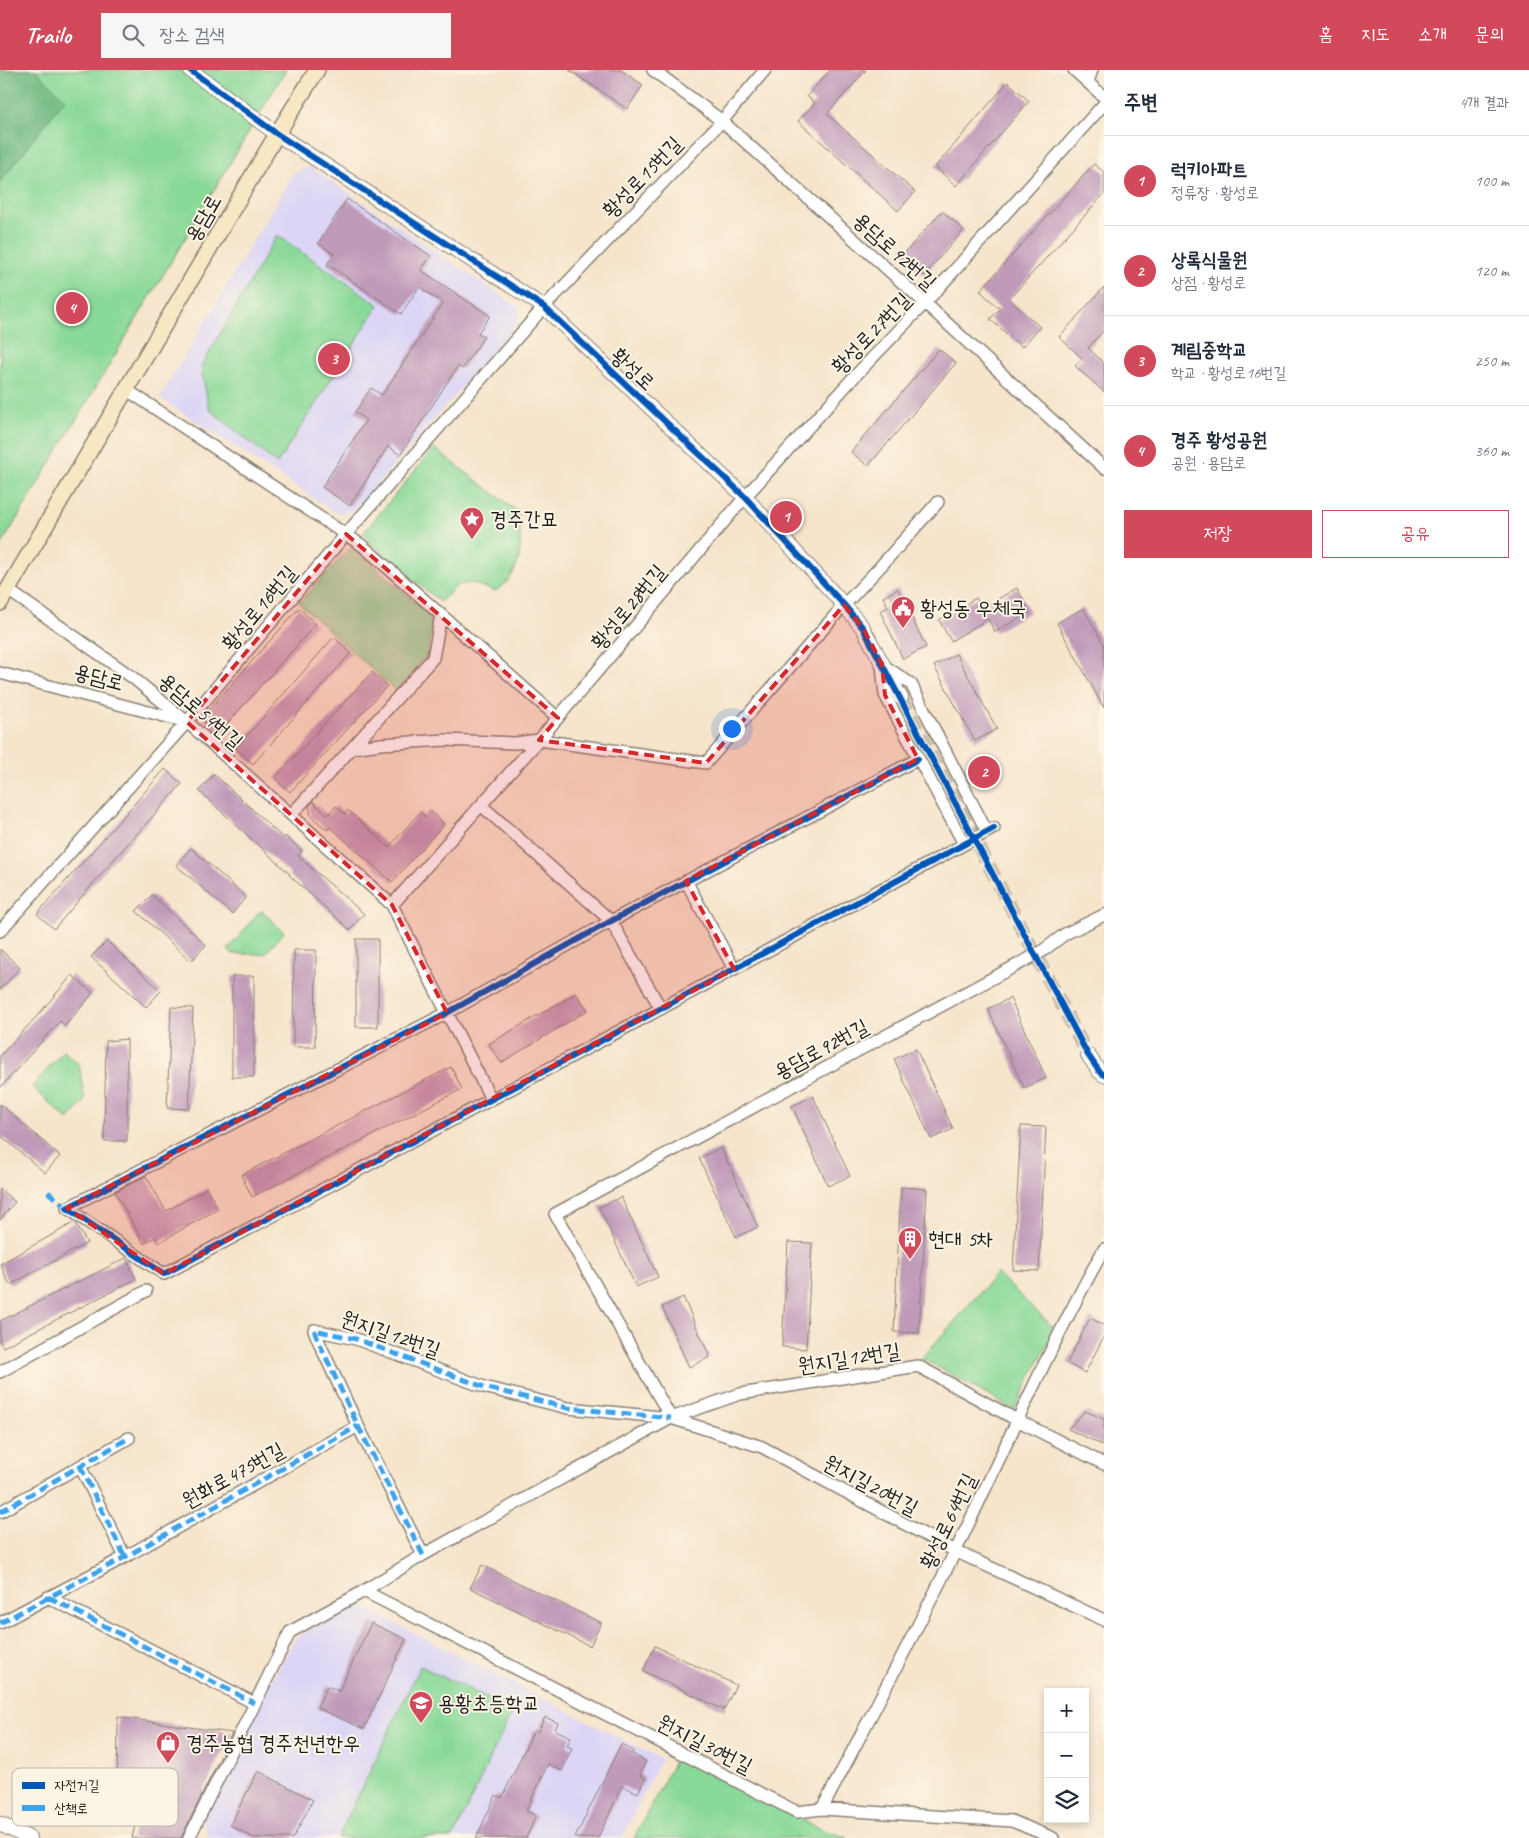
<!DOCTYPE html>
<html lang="ko">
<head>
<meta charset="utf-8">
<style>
	:root { --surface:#fff; --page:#f6f6f7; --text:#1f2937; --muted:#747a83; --line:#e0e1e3; --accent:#d1495b }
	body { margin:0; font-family:Caveat,"Poor Story",sans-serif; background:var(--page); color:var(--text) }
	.controls { position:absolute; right:15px; bottom:15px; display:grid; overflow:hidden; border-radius:0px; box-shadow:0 2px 8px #0003 }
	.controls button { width:45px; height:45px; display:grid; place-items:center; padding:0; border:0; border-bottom:1px solid var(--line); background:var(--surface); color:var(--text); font:25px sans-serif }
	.you { position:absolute; left:731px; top:658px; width:18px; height:18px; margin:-12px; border:4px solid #fff; border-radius:50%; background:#1a73e8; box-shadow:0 0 0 8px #1a73e833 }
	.badge { display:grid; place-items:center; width:32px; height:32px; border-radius:50%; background:var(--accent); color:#fff; font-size:16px; font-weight:700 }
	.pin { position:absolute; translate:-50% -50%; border:2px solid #fff; box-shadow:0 1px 5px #0006 }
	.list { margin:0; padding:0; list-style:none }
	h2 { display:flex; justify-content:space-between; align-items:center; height:65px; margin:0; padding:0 20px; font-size:21px }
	h2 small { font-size:16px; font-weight:400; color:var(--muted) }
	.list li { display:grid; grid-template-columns:32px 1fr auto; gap:15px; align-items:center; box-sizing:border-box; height:90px; padding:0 20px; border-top:1px solid var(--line) }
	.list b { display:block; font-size:19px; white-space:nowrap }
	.list p { margin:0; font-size:16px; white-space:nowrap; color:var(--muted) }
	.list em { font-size:16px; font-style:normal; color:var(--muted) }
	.actions { display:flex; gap:10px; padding:15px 20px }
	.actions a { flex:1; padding:11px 0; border:1px solid var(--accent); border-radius:0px; text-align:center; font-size:18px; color:var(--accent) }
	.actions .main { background:var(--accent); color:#fff }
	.icon { flex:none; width:28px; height:28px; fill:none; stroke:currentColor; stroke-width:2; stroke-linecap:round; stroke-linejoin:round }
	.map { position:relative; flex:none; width:1104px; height:1768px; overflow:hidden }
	header { display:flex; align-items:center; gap:30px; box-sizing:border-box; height:70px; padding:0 25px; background:var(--accent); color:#fff }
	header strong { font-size:24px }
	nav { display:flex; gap:28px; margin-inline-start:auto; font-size:18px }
	.search { width:350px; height:45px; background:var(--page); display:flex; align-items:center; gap:12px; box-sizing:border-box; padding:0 18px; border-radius:0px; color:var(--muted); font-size:19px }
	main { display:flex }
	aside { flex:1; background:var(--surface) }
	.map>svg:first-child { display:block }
</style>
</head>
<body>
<header>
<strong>Trailo</strong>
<div class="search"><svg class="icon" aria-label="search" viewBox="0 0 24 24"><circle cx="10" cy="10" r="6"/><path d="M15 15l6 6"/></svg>장소 검색</div>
<nav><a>홈</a><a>지도</a><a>소개</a><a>문의</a></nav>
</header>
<main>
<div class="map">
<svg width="1104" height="1768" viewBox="0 0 1104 1768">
	<rect width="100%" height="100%" fill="#fcf5e5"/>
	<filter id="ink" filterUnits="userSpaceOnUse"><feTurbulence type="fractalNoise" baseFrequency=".02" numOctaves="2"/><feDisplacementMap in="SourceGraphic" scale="10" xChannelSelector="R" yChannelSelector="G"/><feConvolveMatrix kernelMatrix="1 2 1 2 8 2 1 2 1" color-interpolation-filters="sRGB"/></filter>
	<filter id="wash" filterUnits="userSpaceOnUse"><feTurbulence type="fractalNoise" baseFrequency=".0096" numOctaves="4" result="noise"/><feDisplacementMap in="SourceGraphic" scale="20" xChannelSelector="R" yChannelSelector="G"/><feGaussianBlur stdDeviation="1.12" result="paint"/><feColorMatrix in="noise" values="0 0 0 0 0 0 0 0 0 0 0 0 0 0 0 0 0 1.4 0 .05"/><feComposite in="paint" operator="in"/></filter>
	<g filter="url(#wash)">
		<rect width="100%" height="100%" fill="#f6e4cb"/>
		<!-- built -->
		<path fill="#dcd5f6" d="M 310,97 L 518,237 L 520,250 L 354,441 L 337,443 L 160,328 L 293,104 Z
			M 357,1534 L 661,1689 L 622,1768 L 212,1768 L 208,1766 L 202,1752 L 267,1619 L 296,1568 Z"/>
		<!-- green -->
		<path fill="#89d998" stroke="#527a5a" d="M 0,0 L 286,0 L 0,477 Z
			M 277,165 L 379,235 L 277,394 L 209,339 L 201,297 Z
			M 434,378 L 518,442 C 522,472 524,505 495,521 L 472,513 L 458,515 L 440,532 L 369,472 L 364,462 Z
			M 353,478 L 429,544 L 432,556 L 428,584 L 397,622 L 299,533 L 348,480 Z
			M 263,841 L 284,862 L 265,884 L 233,884 L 228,880 L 258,843 Z
			M 63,981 L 79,994 L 85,1031 L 68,1050 L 32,1017 Z
			M 997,1203 L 1055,1259 L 1014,1340 L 922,1288 Z
			M 420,1596 L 513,1640 L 453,1768 L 338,1768 Z
			M 676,1688 L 823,1760 L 848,1768 L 634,1768 Z"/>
		<!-- forest -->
		<path fill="#6eb980" stroke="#456a4e" d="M 0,0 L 35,0 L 65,29 L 0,112 Z"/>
		<g id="blocks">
			<!-- building -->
			<path fill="#c09ab9" d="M 569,0 L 621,0 L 643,15 L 627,39 Z
				M 830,0 L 866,0 L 827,44 L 915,122 L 898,141 L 798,51 L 815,33 L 807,26 Z
				M 1008,12 L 1029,31 L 956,116 L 935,97 Z
				M 1094,94 L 1104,102 L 1104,124 L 1009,229 L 1040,257 L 1022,277 L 990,249 L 1000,239 L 980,221 Z
				M 347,129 L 431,186 L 421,200 L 490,246 L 478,263 L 484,267 L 462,299 L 458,296 L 400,385 L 388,376 L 350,436 L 322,417 L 366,350 L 355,342 L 371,318 L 382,325 L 443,233 L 419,217 L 401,244 L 327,194 L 334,184 L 318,173 Z
				M 942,141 L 964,160 L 924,205 L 902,186 Z
				M 1104,217 L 1104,260 L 1088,278 L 1104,293 L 1104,322 L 1075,296 L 1082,288 L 1059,267 Z
				M 939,279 L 956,293 L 868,396 L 851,382 Z
				M 1017,518 L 1030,542 L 995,562 L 988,549 L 951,571 L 939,550 L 976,528 L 982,538 Z
				M 898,519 L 926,577 L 903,589 L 880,541 L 888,537 L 883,527 Z
				M 299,538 L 316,554 L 218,664 L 205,653 L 205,644 Z
				M 1083,538 L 1104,575 L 1104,638 L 1057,553 Z
				M 334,567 L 351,583 L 253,694 L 236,678 Z
				M 956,584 L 997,659 L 975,671 L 934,596 Z
				M 372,602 L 387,616 L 290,722 L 275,708 Z
				M 165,699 L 182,714 L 116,787 L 54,859 L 37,844 Z
				M 214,704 L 283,768 L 285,766 L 302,781 L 298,786 L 364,844 L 350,860 L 289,805 L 290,804 L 199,721 Z
				M 313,732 L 328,745 L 336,736 L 345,744 L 348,740 L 389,777 L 420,742 L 425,747 L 430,741 L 444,754 L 392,812 L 330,757 L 327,760 L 311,746 L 309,736 Z
				M 191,778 L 246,827 L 232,844 L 176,795 Z
				M 152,825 L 206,875 L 191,891 L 136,841 Z
				M 356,869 L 378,869 L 378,957 L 356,957 Z
				M 107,871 L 161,921 L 146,937 L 91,887 Z
				M 0,879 L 20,898 L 0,920 Z
				M 294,880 L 316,880 L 315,977 L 293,977 Z
				M 72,905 L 93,923 L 65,956 L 60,951 L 0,1018 L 0,986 L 39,944 Z
				M 232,906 L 254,906 L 254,1007 L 232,1007 Z
				M 576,923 L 588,940 L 501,993 L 489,974 Z
				M 1010,928 L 1046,1008 L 1024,1018 L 988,939 Z
				M 171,937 L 193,938 L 189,1039 L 167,1038 Z
				M 127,969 L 127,1071 L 104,1071 L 106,971 Z
				M 916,979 L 953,1059 L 931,1069 L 894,989 Z
				M 451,997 L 462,1019 L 252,1127 L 241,1105 Z
				M 813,1026 L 850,1106 L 828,1116 L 792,1036 Z
				M 0,1034 L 60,1086 L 45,1103 L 0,1065 Z
				M 1021,1056 L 1046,1057 L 1039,1201 L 1013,1200 Z
				M 721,1078 L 758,1157 L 736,1167 L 699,1088 Z
				M 146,1106 L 166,1141 L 207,1118 L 218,1139 L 158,1173 L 155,1167 L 144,1174 L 115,1122 Z
				M 901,1117 L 927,1119 L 919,1263 L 894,1262 Z
				M 0,1119 L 15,1132 L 0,1150 Z
				M 621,1127 L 658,1207 L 636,1217 L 599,1137 Z
				M 75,1152 L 87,1173 L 10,1215 L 0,1194 Z
				M 788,1172 L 812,1173 L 806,1279 L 782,1277 Z
				M 126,1188 L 136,1209 L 3,1277 L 0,1271 L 0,1251 Z
				M 683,1227 L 710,1287 L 689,1297 L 662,1237 Z
				M 1090,1248 L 1104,1255 L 1104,1266 L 1085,1303 L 1067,1293 Z
				M 1085,1341 L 1104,1349 L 1104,1376 L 1068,1359 Z
				M 482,1495 L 601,1553 L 590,1576 L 470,1518 Z
				M 371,1553 L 406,1569 L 364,1659 L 317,1638 L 327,1616 L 339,1621 Z
				M 655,1576 L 736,1615 L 724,1640 L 643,1601 Z
				M 118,1647 L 232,1663 L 181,1768 L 132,1768 L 135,1755 L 110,1746 L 117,1724 Z
				M 545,1647 L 558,1653 L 555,1660 L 571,1667 L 567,1676 L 572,1678 L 562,1701 L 548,1694 L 526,1741 L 536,1746 L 526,1768 L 476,1768 L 496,1725 L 502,1728 L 534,1660 L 538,1662 Z
				M 621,1674 L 634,1681 L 632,1684 L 646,1691 L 640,1705 L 645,1708 L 638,1723 L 622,1716 L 598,1768 L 575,1768 Z
				M 258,1701 L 313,1730 L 293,1768 L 254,1768 L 230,1755 Z"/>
		</g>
	</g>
	<g filter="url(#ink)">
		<use href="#blocks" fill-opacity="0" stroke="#898074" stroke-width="1"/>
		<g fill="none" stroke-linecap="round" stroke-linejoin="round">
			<!-- tertiary-tunnel -->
			<path stroke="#cabca8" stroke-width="14" stroke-dasharray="14 7" stroke-linecap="butt" d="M 901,628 L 1088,985"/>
			<defs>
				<path id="minor" d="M 653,0 L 722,51 L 925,233 L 1104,398
					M 1074,0 L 1104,27
					M 1088,12 L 1092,0
					M 127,320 L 363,476 L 558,648
					M 8,520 L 132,607 L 187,652 L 392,835 L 491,1029
					M 883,595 L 911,614 L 987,762
					M 882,596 L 885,625 L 964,774
					M 0,603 L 183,651
					M 352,678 L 433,588 L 441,545
					M 918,689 L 611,851 L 447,943 L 67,1138 L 164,1204 L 638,951 L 994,758
					M 481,735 L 611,851 L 661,939
					M 291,745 L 352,678 L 381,674 L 445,670 L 515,673 L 539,670 L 706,693 L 844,535 L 880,497 L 938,432
					M 686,811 L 734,899
					M 392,835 L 539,670 L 745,427 L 854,307 L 925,233 L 1104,34
					M 0,861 L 187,652 L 346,464 L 544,237 L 722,51 L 765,0
					M 0,1302 L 146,1221
					M 671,1348 L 555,1144 L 1041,882 L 1065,864 L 1104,845
					M 80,1396 L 125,1487
					M 0,1442 L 129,1368
					M 423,1485 L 358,1356 L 322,1279 L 314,1260 L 356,1269 L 484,1317 L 568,1338 L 671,1348 L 762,1377 L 955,1481 L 1104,1550
					M 364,1521 L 797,1742 L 822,1739 L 1012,1751 L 1053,1768
					M 48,1527 L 254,1633
					M 0,1553 L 125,1487 L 358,1356
					M 822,1739 C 867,1653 913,1567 956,1480 C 1005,1379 1049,1277 1104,1179
					M 189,1768 L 290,1562 L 357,1525 L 423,1485 L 671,1348 L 740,1324 L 918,1296 L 1017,1350 L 1104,1394"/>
				<path id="tertiary" d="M 190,0 L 277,64 L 544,237 L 745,427 L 844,535 L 863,558 L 901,628
					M 1088,985 L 1099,1001 L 1104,1005
					M 0,1754 L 29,1768"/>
				<path id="secondary" d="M 0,533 L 277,64 L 317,0"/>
			</defs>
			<!-- minor casing -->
			<use href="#minor" stroke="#898074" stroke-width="14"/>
			<!-- tertiary casing -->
			<use href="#tertiary" stroke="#898074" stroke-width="16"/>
			<!-- secondary casing -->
			<use href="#secondary" stroke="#898074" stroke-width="18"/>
			<!-- minor -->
			<use href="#minor" stroke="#fff" stroke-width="11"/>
			<!-- tertiary -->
			<use href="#tertiary" stroke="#fff" stroke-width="14"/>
			<!-- secondary -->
			<use href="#secondary" stroke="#f7e8c3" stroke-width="15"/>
			<!-- quiet -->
			<path stroke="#3da2ea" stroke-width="5" stroke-dasharray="10 5" stroke-linecap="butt" d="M 48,1122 L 67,1138
				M 80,1396 L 125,1487
				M 0,1442 L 129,1368
				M 423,1485 L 358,1356 L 322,1279 L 314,1260 L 356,1269 L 484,1317 L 568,1338 L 671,1348
				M 48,1527 L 254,1633
				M 0,1553 L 125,1487 L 358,1356"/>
			<defs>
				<path id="cycleway" d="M 190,0 L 277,64 L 544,237 L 745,427 L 844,535 L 863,558 L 1088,985 L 1099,1001 L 1104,1005
					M 918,689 L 611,851 L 447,943 L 67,1138 L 164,1204 L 638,951 L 994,758"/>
			</defs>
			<!-- cycleway casing -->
			<use href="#cycleway" stroke="#fcf5e5" stroke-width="9"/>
			<!-- cycleway -->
			<use href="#cycleway" stroke="#0057b8" stroke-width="6"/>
		</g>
	</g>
	<!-- marked area -->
	<path fill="#d62828" fill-opacity="0.2" stroke="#d62828" stroke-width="4" stroke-dasharray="10 6" stroke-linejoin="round" d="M 346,464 L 558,648 L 539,670 L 706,693 L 844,535 L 863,558 L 882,594 L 885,625 L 918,689 L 686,811 L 734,899 L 164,1204 L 67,1138 L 447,943 L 392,835 L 187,652 Z"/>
	<!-- icons -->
	<defs>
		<symbol id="sight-pin" viewBox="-11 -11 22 30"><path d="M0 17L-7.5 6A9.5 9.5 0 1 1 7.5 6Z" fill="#d1495b" stroke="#fcf5e5"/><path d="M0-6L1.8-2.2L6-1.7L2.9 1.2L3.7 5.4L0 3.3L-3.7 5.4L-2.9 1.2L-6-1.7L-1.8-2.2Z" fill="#fff"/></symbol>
		<symbol id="civic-pin" viewBox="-11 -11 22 30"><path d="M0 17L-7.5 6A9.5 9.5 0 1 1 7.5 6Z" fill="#d1495b" stroke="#fcf5e5"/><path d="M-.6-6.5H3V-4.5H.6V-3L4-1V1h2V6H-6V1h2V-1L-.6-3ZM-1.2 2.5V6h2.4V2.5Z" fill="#fff"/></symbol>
		<symbol id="building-pin" viewBox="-11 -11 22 30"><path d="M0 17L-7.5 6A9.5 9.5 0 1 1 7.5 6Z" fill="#d1495b" stroke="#fcf5e5"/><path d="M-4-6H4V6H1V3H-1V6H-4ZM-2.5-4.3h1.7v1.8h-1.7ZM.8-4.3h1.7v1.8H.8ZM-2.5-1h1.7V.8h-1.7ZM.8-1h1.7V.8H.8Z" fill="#fff"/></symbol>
		<symbol id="school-pin" viewBox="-11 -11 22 30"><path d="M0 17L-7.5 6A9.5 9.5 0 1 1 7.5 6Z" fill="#d1495b" stroke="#fcf5e5"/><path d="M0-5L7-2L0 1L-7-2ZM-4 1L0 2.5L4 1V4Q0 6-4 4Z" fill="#fff"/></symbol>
		<symbol id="shop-pin" viewBox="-11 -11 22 30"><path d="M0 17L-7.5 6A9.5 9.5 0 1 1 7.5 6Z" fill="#d1495b" stroke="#fcf5e5"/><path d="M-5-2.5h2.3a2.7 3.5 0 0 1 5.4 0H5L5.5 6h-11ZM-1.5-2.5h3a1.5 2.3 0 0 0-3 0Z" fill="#fff"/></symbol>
	</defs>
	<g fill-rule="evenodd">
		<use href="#sight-pin" x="458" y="435" width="28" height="38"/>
		<use href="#civic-pin" x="889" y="524" width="28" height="38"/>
		<use href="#building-pin" x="896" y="1155" width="28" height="38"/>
		<use href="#school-pin" x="407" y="1619" width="28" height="38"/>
		<use href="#shop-pin" x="154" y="1659" width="28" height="38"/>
	</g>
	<g text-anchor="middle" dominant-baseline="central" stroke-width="4" stroke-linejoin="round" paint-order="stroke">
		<!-- street labels -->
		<g font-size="21" fill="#1c1c1c" stroke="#fcf5e5">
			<text transform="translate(642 107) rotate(-46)">황성로15번길</text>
			<text transform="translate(203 148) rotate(-60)">용담로</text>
			<text transform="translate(895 181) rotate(42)">용담로92번길</text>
			<text transform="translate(871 263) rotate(-46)">황성로27번길</text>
			<text transform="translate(633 299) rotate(43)">황성로</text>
			<text transform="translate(628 537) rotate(-50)">황성로28번길</text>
			<text transform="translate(259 538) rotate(-50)">황성로16번길</text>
			<text transform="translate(99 607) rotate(15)">용담로</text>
			<text transform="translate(201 641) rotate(41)">용담로54번길</text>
			<text transform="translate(821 979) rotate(-28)">용담로92번길</text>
			<text transform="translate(391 1264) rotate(19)">원지길12번길</text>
			<text transform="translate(849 1288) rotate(-9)">원지길12번길</text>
			<text transform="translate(233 1405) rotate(-29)">원화로475번길</text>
			<text transform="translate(871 1415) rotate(28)">원지길20번길</text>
			<text transform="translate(948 1451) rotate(-64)">황성로64번길</text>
			<text transform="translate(705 1674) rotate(27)">원지길30번길</text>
		</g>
		<!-- poi labels -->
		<g font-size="21" fill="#1c1c1c" stroke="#fcf5e5" text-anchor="start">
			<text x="490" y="449">경주간묘</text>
			<text x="920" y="538">황성동 우체국</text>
			<text x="928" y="1169">현대 5차</text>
			<text x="438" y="1633">용황초등학교</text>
			<text x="186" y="1673">경주농협 경주천년한우</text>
		</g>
	</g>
	<!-- legend -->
	<rect x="12" y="1698" width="166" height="58" rx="8" fill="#fcf5e5" stroke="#b9b4a9" stroke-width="1"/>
	<rect x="22" y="1712" width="23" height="7" fill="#0057b8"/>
	<rect x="22" y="1735" width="23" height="6" fill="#3da2ea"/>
	<g font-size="14" fill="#1c1c1c">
		<text x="54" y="1720">자전거길</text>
		<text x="54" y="1743">산책로</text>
	</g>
</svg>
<div class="controls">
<button>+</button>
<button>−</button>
<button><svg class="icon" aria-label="layers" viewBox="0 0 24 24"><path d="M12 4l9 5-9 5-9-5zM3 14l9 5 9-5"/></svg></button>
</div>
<div class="you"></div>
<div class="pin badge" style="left:786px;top:447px">1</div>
<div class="pin badge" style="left:984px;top:702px">2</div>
<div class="pin badge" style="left:334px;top:289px">3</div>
<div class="pin badge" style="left:72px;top:238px">4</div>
</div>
<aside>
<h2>주변<small>4개 결과</small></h2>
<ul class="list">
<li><span class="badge">1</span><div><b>럭키아파트</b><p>정류장 · 황성로</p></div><em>100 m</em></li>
<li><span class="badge">2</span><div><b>상록식물원</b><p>상점 · 황성로</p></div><em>120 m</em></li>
<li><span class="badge">3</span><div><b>계림중학교</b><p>학교 · 황성로16번길</p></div><em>250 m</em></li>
<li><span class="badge">4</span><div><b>경주 황성공원</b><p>공원 · 용담로</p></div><em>360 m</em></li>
</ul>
<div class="actions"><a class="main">저장</a><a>공유</a></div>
</aside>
</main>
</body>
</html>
